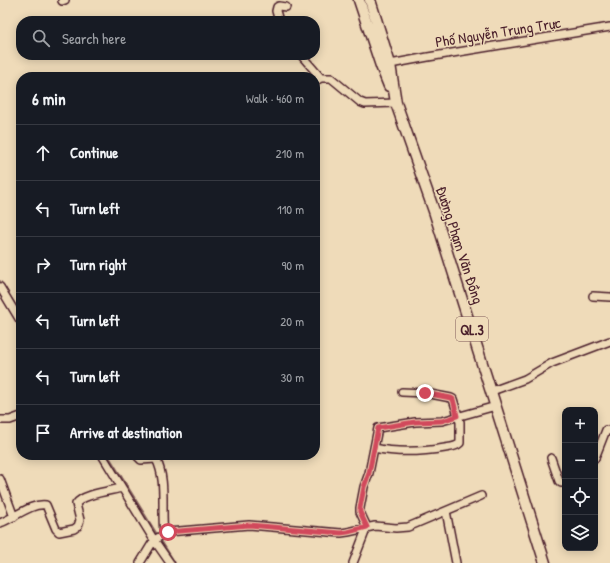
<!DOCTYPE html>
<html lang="en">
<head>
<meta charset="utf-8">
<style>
	:root { --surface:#171b24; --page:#20242c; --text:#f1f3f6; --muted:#9ea1a6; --line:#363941 }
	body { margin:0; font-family:"Patrick Hand",sans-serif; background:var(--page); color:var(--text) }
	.controls { position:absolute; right:12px; bottom:12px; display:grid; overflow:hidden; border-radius:8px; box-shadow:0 2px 10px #0003 }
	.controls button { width:36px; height:36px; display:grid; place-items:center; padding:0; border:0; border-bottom:1px solid var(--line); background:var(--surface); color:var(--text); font:20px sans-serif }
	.stop { position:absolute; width:12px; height:12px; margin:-9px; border:3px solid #d1495b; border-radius:50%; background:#fff }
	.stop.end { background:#d1495b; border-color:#fff; box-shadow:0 1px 4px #0008 }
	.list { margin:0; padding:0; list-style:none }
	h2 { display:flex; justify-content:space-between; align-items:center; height:52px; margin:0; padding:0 16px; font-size:17px }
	h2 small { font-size:13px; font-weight:400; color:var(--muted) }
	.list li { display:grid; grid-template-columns:26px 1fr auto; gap:12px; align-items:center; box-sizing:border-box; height:56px; padding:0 16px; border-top:1px solid var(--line) }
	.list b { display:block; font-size:15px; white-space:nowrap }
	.list em { font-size:13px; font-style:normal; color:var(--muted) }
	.icon { flex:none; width:22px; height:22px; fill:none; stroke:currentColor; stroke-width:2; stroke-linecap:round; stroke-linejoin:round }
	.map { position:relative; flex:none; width:610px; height:563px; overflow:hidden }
	.search { position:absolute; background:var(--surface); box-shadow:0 2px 10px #0003; left:16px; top:16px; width:304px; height:44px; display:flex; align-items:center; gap:10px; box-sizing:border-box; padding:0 14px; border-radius:16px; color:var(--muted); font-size:15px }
	.panel { position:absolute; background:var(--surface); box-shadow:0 2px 10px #0003; left:16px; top:72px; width:304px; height:388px; border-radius:16px }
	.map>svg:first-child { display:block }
</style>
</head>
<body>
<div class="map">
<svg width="610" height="563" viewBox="0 0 610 563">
	<rect width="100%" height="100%" fill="#efdbb9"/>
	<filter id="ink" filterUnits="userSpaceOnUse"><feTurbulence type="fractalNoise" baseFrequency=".025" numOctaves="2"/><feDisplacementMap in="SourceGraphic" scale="8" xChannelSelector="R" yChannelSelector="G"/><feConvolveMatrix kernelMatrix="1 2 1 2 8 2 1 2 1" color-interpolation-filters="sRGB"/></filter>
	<g filter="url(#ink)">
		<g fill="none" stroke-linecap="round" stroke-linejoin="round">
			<!-- stream -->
			<path stroke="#8a6862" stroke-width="2" d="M 0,281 L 4,286
				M 6,290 L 21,314
				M 108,455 L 158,536
				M 160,539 L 175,563"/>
			<defs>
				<path id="minor" d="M 62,1 L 65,0
					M 279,21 L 276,11 L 277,7 L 279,6 L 286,7
					M 301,55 L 321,78
					M 390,64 L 428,57 L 610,27
					M 315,81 L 321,78 L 331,78 L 360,102 L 365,104 L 396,103
					M 0,287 L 21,322
					M 593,296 L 610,297
					M 492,391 L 525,379 L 552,363 L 610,341
					M 0,420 L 10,420 L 21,416
					M 374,448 C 398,453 421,452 445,448 C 451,447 456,447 460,443 L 460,422 L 453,399 L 451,398 L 425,393 L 402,392
					M 102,455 L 154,540 L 170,563
					M 136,455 L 141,460 L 156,459 C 167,479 161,510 164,533
					M 551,458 L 559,481 L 561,483 L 565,483
					M 595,458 L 606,430 L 610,431
					M 0,479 L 14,517
					M 446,511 L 456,563
					M 0,523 C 15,518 30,503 46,505 L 56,529 L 59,532 L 74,529 L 78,526 L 80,520 L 76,504 C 82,494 110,491 122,488
					M 140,563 L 154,540 L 168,532 L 249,525 L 341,533 L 348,532 L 375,526 L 396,528 L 408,527 L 481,496
					M 353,563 L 367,527 L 360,512 L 360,508 L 364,487 L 369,473 L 378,428 L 415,422 L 442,421 L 496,406"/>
				<path id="highway" d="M 359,0 L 381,66 L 389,86
					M 370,0 L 390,64 L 396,103 L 434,211 L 545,563"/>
			</defs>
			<!-- minor casing -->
			<use href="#minor" stroke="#4a1f2b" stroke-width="10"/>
			<!-- highway casing -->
			<use href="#highway" stroke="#4a1f2b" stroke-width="13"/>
			<!-- minor -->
			<use href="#minor" stroke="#efdbb9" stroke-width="7"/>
			<!-- highway -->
			<use href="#highway" stroke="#efdbb9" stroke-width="10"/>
		</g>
	</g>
	<g fill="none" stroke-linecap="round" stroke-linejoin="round" filter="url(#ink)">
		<!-- route -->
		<path stroke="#d1495b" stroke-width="5" d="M 168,532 L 249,525 L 341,533 L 348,532 L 367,527 L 360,512 L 360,508 L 364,487 L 369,473 L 378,428 L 415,422 L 442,421 L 457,416 L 453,399 L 451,398 L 425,393"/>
	</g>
	<g text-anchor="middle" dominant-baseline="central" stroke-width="3" stroke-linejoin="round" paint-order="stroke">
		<!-- shield labels -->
		<rect fill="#efdbb9" stroke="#7c5756" stroke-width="1" x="456" y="317" width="32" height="24" rx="3"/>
		<g font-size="14" font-weight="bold" fill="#4a1f2b">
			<text x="472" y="329">QL.3</text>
		</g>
		<!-- street labels -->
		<g font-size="15" fill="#4a1f2b" stroke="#efdbb9">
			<text transform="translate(498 32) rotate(-9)">Phố Nguyễn Trung Trực</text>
			<text transform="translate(460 245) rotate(72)">Đường Phạm Văn Đồng</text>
		</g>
	</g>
</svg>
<div class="controls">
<button>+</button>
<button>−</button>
<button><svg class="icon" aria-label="locate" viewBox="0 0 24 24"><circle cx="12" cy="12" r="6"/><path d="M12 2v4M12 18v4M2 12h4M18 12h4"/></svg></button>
<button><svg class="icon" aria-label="layers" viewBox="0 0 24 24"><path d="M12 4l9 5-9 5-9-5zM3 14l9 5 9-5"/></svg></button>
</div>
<div class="stop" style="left:168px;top:532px"></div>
<div class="stop end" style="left:425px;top:393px"></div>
<div class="search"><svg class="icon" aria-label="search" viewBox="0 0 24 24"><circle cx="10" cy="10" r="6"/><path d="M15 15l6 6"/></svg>Search here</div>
<section class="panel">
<h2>6 min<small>Walk · 460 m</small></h2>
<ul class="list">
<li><svg class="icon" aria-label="ahead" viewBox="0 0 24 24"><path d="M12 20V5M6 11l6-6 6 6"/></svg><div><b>Continue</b></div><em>210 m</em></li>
<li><svg class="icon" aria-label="left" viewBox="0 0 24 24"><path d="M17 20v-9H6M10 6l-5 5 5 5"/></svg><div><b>Turn left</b></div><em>110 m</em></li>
<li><svg class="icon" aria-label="right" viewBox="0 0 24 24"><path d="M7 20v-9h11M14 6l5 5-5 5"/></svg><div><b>Turn right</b></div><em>90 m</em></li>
<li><svg class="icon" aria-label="left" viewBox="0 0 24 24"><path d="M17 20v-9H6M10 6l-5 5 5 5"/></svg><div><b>Turn left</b></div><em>20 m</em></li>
<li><svg class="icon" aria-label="left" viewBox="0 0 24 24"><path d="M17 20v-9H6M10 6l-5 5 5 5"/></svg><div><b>Turn left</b></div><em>30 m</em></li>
<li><svg class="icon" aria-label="arrive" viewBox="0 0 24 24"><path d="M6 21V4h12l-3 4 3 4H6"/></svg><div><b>Arrive at destination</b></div></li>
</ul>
</section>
</div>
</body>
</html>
